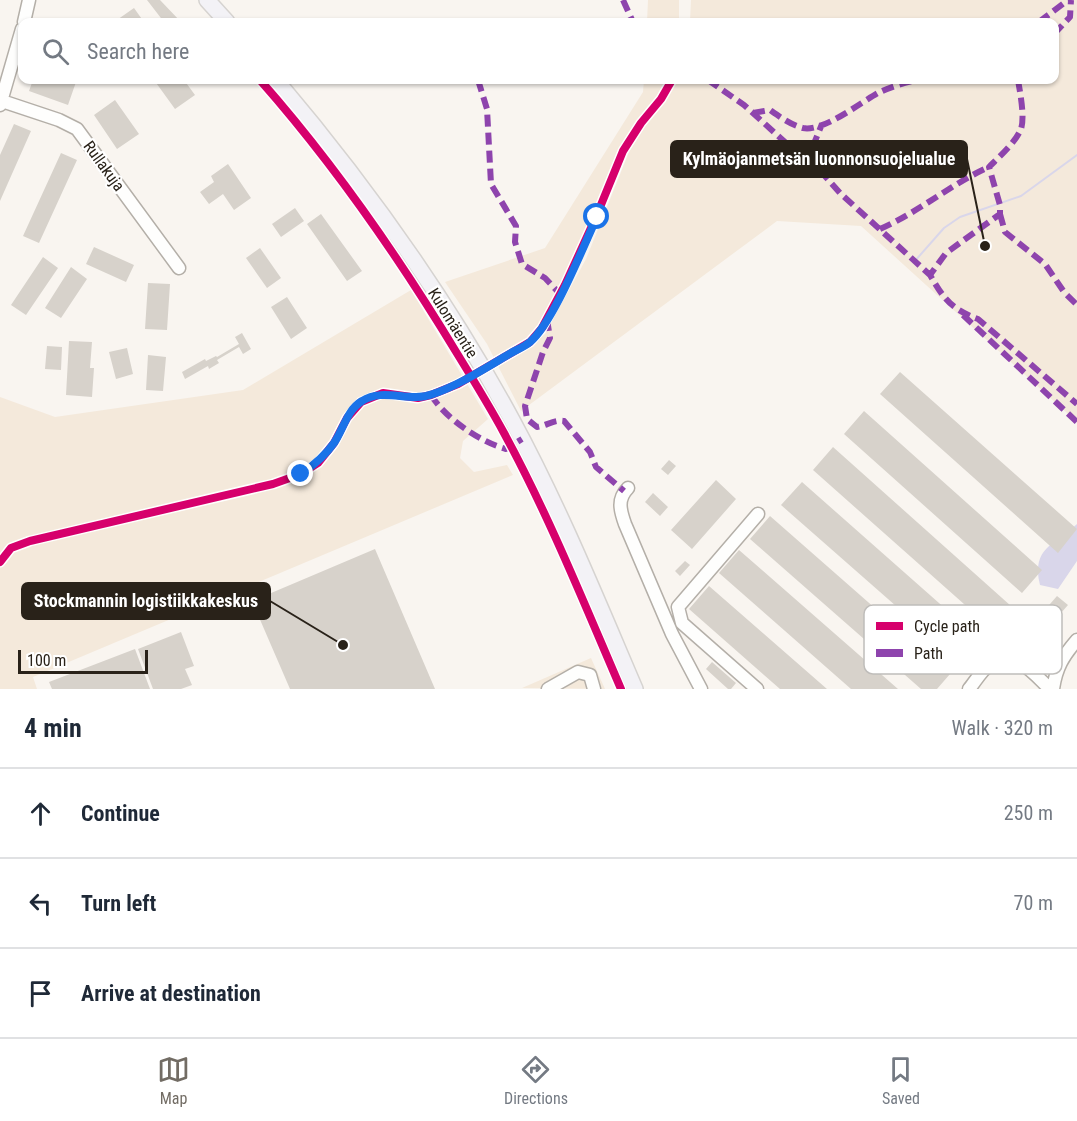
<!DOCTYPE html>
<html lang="en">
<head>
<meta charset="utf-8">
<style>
	:root { --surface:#fff; --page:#f2f2f3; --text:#1f2937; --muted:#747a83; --line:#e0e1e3; --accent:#726c64 }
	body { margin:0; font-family:"Roboto Condensed",sans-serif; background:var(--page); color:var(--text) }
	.scale { position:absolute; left:18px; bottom:15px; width:130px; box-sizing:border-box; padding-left:6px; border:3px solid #292219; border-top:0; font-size:16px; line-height:21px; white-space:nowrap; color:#292219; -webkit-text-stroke:4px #fff; paint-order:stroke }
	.stop { position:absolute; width:18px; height:18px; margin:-14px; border:4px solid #1a73e8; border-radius:50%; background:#fff }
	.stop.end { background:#1a73e8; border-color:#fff; box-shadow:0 2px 6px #0008 }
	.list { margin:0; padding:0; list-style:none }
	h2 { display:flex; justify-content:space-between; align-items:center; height:78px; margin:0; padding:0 24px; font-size:26px }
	h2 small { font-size:20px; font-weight:400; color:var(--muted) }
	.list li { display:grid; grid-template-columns:39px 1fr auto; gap:18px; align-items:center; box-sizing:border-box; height:90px; padding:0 24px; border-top:2px solid var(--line) }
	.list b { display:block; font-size:22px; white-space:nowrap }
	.list em { font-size:20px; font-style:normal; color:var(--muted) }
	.icon { flex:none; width:33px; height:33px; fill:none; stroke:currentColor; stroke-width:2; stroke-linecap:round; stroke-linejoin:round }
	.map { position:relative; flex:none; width:1077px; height:689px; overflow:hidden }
	.search { position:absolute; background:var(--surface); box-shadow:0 2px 4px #0004; left:18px; right:18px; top:18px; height:66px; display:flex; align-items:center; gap:15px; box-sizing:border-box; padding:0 21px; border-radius:12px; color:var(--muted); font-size:22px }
	.sheet { height:348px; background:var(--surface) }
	nav { display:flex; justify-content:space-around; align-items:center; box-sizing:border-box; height:84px; border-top:2px solid var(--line); background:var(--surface); font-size:16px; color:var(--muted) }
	nav a { display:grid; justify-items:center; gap:3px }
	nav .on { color:var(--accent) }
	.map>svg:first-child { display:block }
</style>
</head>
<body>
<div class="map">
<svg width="1077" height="689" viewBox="0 0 1077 689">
	<rect width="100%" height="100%" fill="#f9f5f0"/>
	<!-- green -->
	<path fill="#f4e9db" d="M 648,0 L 679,0 L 679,22 L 647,22 Z
		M 691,0 L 1077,0 L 1077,422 L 861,226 L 777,221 L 521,411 L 498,366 L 531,346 L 545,334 L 586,259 L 629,152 L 645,126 L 665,102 L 676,80 L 1054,80 L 1054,22 L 690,22 Z
		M 644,80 L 665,80 L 656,98 L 621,151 L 542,326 L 529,341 L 495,360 L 487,344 L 445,282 L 545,248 L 643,92 Z
		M 411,290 L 488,419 L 463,441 L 460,458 L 474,472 L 507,465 L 513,475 L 33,677 L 37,689 L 0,689 L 0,397 L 55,417 L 243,390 Z
		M 591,658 L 605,689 L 522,688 Z"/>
	<!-- water -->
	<path fill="#d9d6ea" d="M 1077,524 L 1077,561 L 1058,589 L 1040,585 C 1031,547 1055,545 1077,524 Z"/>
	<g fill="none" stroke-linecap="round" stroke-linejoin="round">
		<!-- stream -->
		<path stroke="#d9d6ea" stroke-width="2" d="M 914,262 L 944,228 L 960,217 L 1021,196 L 1077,155"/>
	</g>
	<!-- building -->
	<path fill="#d7d2cb" d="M 147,0 L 160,0 L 181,22 L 164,22 Z
		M 134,8 L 144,22 L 114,22 Z
		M 33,80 L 70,80 L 76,82 L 68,105 L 29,91 Z
		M 154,80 L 184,80 L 195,95 L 175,109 Z
		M 115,100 L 139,134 L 117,149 L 94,115 Z
		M 14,124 L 31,131 L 0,201 L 0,155 Z
		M 61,153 L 77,160 L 39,243 L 23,236 Z
		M 228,164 L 251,198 L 234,210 L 223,194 L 209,204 L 200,192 L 214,182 L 211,176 Z
		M 295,208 L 304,221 L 281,237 L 272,224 Z
		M 321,214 L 362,271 L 347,281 L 307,224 Z
		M 94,247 L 134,265 L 126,282 L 86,264 Z
		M 260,248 L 281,278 L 267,288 L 246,258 Z
		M 43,257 L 58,268 L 26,315 L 11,305 Z
		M 71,267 L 87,279 L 61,318 L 45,308 Z
		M 148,283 L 170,284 L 167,330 L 145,329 Z
		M 287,297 L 307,328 L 291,339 L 271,307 Z
		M 242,333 L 251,349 L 243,354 L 239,347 L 217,360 L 219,363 L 209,369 L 208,366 L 185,379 L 182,372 L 205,359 L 206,361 L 216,356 L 217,357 L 239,344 L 235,337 Z
		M 69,341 L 92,342 L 90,368 L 94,368 L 92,397 L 66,395 Z
		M 47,346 L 62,347 L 61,370 L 45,369 Z
		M 127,348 L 133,374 L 116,379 L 109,352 Z
		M 148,355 L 166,357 L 163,391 L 146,390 Z
		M 900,372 L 1077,529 L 1058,553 L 880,394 Z
		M 864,411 L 1042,570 L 1022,593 L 844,434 Z
		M 833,447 L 1011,606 L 991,628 L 813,470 Z
		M 669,460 L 676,466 L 668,475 L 661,469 Z
		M 716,480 L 736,499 L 692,549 L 671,530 Z
		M 802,482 L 982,641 L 962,664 L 781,505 Z
		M 653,493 L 668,507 L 660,516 L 645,502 Z
		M 770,516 L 950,674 L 937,689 L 921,689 L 750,539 Z
		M 375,549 L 435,689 L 290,689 L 252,601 Z
		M 739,550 L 898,689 L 851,689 L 719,573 Z
		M 685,561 L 690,565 L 680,576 L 675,571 Z
		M 709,586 L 827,689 L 780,689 L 689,609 Z
		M 1057,596 L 1068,605 L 1046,630 L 1036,620 Z
		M 181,632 L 194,666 L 185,669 L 192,685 L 181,689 L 153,689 L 138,649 Z
		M 135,649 L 150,689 L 52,689 L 49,682 Z
		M 712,662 L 736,683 L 731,689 L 728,689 L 706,669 Z"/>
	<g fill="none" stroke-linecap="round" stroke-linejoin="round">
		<defs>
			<path id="minor" d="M 24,22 L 29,0
				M 2,101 L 59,120 L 77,129 L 179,268
				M 0,105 L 22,29
				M 628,488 C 617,499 620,510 625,524 L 672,634 L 701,689
				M 548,689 L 578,672 L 590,675 L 594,689
				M 757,689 L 682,623 L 678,607 L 758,514
				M 969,689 C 975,682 982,669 991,664 C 1015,648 1034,674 1050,689
				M 1053,689 C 1056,668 1063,656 1077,640"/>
			<path id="major" d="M 207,0 L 227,22
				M 276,80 C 365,185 446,298 512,420 C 559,507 596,598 635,689"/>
		</defs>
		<!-- minor casing -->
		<use href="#minor" stroke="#b4afa8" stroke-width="15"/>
		<!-- major casing -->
		<use href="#major" stroke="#d6d3d0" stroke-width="18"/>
		<!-- minor -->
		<use href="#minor" stroke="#fefefd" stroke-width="12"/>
		<!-- major -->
		<use href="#major" stroke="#f3f2f6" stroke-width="15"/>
		<!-- quiet -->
		<path stroke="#8e44ad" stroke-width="6" stroke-dasharray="12 6" stroke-linecap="butt" d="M 623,0 L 633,22
			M 1039,22 L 1068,0
			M 1054,34 L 1070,17 L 1071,0
			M 478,80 L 487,109 L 491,184 L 516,226 L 515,242 L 522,264 L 545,278 L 560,294
			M 708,80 L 744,105 L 786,143 L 815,165 L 841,194 L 930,275
			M 1018,80 C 1020,92 1025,117 1021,129 C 1015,143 1000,156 989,167 L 1000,205 L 1000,214 L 946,253 L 930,275 C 944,299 951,309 978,319 L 1077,404
			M 753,113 L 770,110 C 780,117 791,125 803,128 C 823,132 860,103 878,93 C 890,87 904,83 917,80
			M 815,165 L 813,146 L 822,124
			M 1000,214 L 1005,232 L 1045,264 L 1064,292 L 1077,305
			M 880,229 C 919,212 951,184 989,167
			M 963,315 L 1077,422
			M 547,319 L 550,338 L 543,352 L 525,406 L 527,419 L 537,427 C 546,426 555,419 564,421 L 590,452 L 596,467 L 624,491
			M 431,395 C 445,418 480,442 506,449 L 522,439"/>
		<defs>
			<path id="cycleway" d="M 260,80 C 335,165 400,259 458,355 C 474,381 490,407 504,433 C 549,516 584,603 621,689
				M 0,562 L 11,548 L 30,541 L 273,484 L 301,474 L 318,463 L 334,443 L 347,418 L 361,402 L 383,393 L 418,398 L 431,395 L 458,384 L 530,342 L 542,328 L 565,285 L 596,217 L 623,151 L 641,123 L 661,99 L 672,80"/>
		</defs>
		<!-- cycleway casing -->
		<use href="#cycleway" stroke="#fff" stroke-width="11"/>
		<!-- cycleway -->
		<use href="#cycleway" stroke="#d6006c" stroke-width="8"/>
	</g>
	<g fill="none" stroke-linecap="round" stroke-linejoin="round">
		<!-- route -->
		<path stroke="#1a73e8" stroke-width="8" d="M 301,474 C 314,465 325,456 334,443 C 343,430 347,410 362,401 C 384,387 409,403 433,394 C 459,385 482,370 506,356 C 513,351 523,348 530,342 C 553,323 583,247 597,217"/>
	</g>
	<g text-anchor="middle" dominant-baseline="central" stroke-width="4.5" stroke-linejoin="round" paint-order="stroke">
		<!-- street labels -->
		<g font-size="16" fill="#292219" stroke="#fff">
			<text transform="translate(104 166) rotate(54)">Rullakuja</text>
			<text transform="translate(453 323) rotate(58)">Kulomäentie</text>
		</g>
	</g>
	<!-- legend -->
	<rect x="864" y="605" width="198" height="69" rx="9" fill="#fff" stroke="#bfbdba" stroke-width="1.5"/>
	<rect x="876" y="622" width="27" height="8" fill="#d6006c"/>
	<rect x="876" y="649" width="27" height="8" fill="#8e44ad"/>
	<g font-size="16" fill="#292219">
		<text x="914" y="632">Cycle path</text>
		<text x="914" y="659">Path</text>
	</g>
	<!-- callouts -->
	<path fill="none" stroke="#292219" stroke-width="2" d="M985 246L967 159M343 645L270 601"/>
	<g fill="#292219" stroke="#fff" stroke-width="2">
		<circle cx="985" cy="246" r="6"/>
		<circle cx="343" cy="645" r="6"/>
	</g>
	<g fill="#292219" stroke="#292219" stroke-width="2">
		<rect x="671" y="141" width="296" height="36" rx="6"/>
		<rect x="22" y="583" width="248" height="36" rx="6"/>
	</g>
	<g font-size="18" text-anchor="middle" font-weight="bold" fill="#fff">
		<text x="819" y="165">Kylmäojanmetsän luonnonsuojelualue</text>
		<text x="146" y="607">Stockmannin logistiikkakeskus</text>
	</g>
</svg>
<div class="scale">100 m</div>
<div class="stop" style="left:597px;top:217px"></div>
<div class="stop end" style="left:301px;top:474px"></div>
<div class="search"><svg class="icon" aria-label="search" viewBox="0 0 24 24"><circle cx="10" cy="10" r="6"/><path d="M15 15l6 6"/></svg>Search here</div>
</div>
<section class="sheet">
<h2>4 min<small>Walk · 320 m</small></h2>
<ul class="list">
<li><svg class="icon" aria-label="ahead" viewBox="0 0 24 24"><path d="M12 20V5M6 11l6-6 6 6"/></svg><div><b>Continue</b></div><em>250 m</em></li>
<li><svg class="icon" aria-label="left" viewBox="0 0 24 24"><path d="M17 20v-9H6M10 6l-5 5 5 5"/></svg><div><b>Turn left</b></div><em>70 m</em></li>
<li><svg class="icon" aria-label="arrive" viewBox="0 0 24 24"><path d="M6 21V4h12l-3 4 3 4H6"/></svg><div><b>Arrive at destination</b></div></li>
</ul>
</section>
<nav>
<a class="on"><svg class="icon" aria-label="map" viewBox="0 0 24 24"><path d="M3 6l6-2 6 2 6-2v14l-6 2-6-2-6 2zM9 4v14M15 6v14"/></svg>Map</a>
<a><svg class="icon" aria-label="directions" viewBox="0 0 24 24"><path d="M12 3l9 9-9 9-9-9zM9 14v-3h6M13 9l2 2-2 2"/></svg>Directions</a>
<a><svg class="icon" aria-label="saved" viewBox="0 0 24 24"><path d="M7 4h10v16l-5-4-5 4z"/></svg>Saved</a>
</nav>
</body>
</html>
